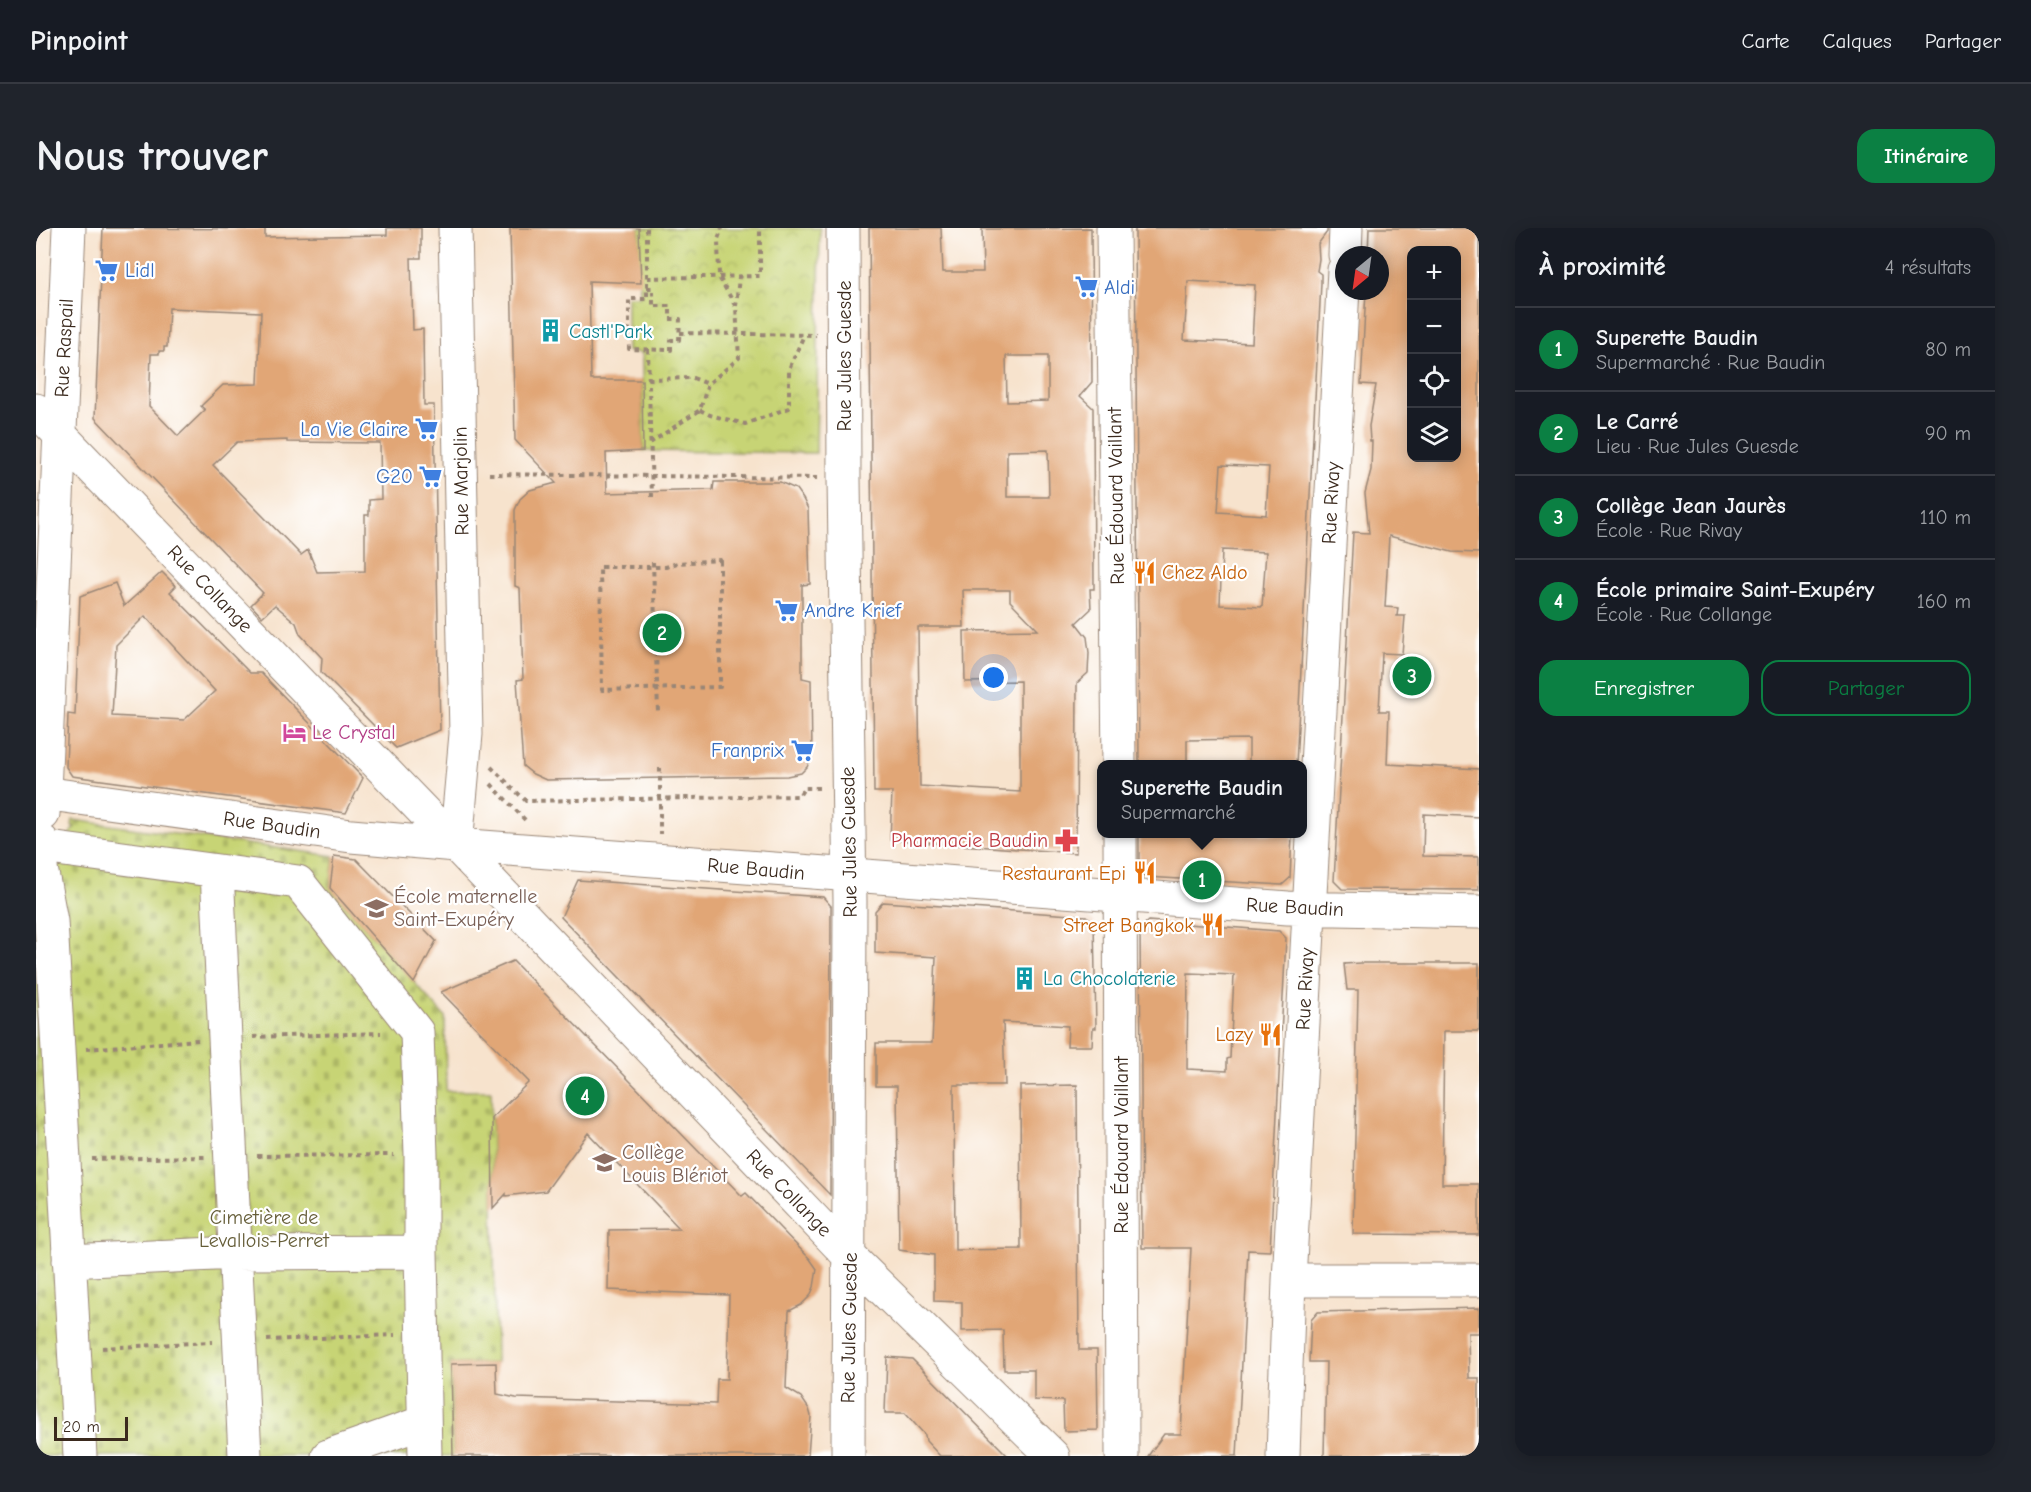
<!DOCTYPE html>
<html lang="fr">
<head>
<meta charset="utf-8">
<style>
	:root { --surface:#171b24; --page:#20242c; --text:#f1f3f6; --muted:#9ea1a6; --line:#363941; --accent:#0b8043 }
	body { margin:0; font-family:"Comic Neue",sans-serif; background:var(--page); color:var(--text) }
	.controls { position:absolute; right:18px; top:18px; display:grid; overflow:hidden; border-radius:12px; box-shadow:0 3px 15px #0003 }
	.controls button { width:54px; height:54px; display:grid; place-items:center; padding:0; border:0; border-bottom:2px solid var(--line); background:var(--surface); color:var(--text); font:30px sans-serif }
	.compass { position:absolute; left:1299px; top:18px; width:54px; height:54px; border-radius:50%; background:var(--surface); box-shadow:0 3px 15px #0003; rotate:209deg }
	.scale { position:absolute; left:18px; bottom:15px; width:74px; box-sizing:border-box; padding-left:6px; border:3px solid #3b2a1e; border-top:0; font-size:16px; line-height:21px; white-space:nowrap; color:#3b2a1e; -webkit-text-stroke:4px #fff; paint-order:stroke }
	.you { position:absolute; left:958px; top:450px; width:21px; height:21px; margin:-15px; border:4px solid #fff; border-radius:50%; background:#1a73e8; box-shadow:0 0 0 9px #1a73e833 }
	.badge { display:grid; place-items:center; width:39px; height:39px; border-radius:50%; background:var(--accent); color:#fff; font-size:20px; font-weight:700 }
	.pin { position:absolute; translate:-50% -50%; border:3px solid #fff; box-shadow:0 2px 6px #0006 }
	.popup { position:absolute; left:1061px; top:532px; width:210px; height:78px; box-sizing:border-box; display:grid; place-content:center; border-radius:12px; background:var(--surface); filter:drop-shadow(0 2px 4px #0005); font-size:20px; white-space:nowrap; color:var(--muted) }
	.popup b { font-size:22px; color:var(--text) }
	.popup::after { content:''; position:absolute; left:50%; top:100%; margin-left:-12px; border:12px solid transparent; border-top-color:var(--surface) }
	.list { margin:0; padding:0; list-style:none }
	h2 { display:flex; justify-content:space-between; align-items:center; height:78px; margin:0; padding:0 24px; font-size:26px }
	h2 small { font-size:20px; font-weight:400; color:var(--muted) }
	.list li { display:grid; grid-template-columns:39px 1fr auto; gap:18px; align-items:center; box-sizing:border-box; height:84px; padding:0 24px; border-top:2px solid var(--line) }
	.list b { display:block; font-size:22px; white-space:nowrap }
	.list p { margin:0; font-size:20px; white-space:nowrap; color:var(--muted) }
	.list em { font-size:20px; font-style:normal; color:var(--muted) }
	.actions { display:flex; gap:12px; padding:18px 24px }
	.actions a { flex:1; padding:14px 0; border:2px solid var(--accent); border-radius:18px; text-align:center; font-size:21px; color:var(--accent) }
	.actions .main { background:var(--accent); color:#fff }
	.icon { flex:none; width:33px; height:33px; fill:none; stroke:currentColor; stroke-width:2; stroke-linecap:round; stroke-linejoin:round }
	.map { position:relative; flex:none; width:1443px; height:1228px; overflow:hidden; border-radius:18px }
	header { display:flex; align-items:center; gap:36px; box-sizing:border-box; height:84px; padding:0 30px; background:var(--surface); border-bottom:2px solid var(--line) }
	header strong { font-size:28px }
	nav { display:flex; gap:33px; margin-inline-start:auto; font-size:21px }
	.intro { display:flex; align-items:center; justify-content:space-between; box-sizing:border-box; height:144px; padding:0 36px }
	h1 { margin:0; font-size:42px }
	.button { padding:15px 27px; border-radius:18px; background:var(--accent); color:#fff; font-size:21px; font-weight:700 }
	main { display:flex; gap:36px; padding:0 36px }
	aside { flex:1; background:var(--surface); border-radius:18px; box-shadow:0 3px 15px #0003 }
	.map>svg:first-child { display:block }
</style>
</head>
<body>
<header>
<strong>Pinpoint</strong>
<nav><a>Carte</a><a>Calques</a><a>Partager</a></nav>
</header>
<div class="intro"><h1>Nous trouver</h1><a class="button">Itinéraire</a></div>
<main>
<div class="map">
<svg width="1443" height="1228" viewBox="0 0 1443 1228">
	<defs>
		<pattern id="cemetery-stones" width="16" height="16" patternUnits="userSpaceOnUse" patternTransform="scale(1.5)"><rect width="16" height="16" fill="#c7d475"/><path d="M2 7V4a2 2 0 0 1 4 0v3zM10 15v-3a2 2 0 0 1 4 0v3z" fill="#acb665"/></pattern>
		<pattern id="park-crowns" width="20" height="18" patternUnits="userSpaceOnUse" patternTransform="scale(1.5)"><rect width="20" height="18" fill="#c7d475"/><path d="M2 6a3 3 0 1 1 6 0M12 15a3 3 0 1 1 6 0" fill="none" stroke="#acb665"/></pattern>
	</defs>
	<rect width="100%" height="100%" fill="#fff"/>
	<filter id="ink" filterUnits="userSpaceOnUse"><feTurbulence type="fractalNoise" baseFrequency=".0167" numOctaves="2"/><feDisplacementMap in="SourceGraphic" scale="12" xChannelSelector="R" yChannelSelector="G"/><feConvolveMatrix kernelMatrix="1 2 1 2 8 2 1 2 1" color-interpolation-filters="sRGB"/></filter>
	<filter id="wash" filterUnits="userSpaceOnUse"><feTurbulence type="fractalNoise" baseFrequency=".008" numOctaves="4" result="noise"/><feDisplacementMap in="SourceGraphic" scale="24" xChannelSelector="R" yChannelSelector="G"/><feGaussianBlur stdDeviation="1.35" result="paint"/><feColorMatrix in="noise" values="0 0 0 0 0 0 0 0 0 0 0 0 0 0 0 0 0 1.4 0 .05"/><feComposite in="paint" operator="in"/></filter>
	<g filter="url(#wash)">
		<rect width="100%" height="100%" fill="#f7e3cd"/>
		<!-- cemetery -->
		<path fill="url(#cemetery-stones)" stroke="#817f4a" stroke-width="1.5" d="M 37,592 L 298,628 L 294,660 L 409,789 L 410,863 L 455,863 L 460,1135 L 415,1136 L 417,1228 L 0,1228 L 0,607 L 32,608 L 39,599 L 36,598 Z"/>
		<!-- park -->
		<path fill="url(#park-crowns)" stroke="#817f4a" stroke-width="1.5" d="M 603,0 L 784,0 L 780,225 L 607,223 L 606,125 L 591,123 L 591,68 L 604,68 Z"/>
		<g id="blocks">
			<!-- building -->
			<path fill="#e1a676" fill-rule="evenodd" d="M 67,0 L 229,1 L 229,9 L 351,7 L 351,0 L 385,0 L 385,30 L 375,30 L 377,102 L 387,101 L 388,177 L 398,177 L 404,502 L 360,520 L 285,444 L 286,430 L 264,406 L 260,395 L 239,377 L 226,389 L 215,377 L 227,365 L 59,190 ZM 133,80 L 225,84 L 222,156 L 187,157 L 165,178 L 169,182 L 142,208 L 113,178 L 115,126 L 123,126 L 123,123 L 128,123 L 128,119 L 131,119 ZM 251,212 L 251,214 L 344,215 L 345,271 L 333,272 L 333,287 L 329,287 L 329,343 L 281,344 L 272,322 L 265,327 L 177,237 L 201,214 Z
				M 474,0 L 603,0 L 605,55 L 553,53 L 555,152 L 606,152 L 607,223 L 570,225 L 571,265 L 677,262 L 678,254 L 744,254 L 760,261 L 767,271 L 772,281 L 774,356 L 766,357 L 766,450 L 775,452 L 776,528 L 771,539 L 765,545 L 751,548 L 510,552 L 497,546 L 487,538 L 481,452 L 487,451 L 484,360 L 479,358 L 479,282 L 484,271 L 494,262 L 520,255 L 479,212 Z
				M 833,0 L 905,0 L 907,44 L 947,44 L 946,1 L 1055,0 L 1056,154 L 1044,168 L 1057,180 L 1058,361 L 1054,361 L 1055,381 L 1040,395 L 1051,409 L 1053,425 L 1052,445 L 1041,455 L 1040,625 L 854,612 L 856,564 L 838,564 ZM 970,128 L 1012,128 L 1012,173 L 971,174 ZM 1012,222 L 1013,269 L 971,269 L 971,223 ZM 927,362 L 974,362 L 974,373 L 1002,402 L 928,403 L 929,454 L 984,453 L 984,564 L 884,558 L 882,399 L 928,399 Z
				M 1099,0 L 1291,0 L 1291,4 L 1282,16 L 1283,31 L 1281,43 L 1285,46 L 1285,55 L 1260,537 L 1213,537 L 1213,511 L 1151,512 L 1151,537 L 1103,537 ZM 1152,53 L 1219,57 L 1216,115 L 1148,112 ZM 1185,237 L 1233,239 L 1230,287 L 1182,284 ZM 1186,322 L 1230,324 L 1226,379 L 1184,377 Z
				M 1333,0 L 1443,0 L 1443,325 L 1416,324 L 1353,308 L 1349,379 L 1362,380 L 1361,388 L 1369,388 L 1366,426 L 1346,425 L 1343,483 L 1353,483 L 1351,536 L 1443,541 L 1443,589 L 1388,586 L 1387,628 L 1443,629 L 1443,662 L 1306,661 L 1298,653 L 1317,304 L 1333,305 L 1329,265 L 1335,242 L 1336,213 L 1334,213 L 1333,198 L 1340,157 L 1325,156 L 1330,63 L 1344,63 L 1344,27 L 1332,27 ZM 1376,22 L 1420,22 L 1420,230 L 1376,230 Z
				M 126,344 L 140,358 L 134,364 L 214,445 L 225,445 L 327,550 L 310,585 L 36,548 L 30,539 L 32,486 L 39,487 L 44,368 L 79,355 L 88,378 ZM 109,388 L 179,463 L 148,492 L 76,488 L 80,417 Z
				M 1103,606 L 1256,606 L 1254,650 L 1246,657 L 1110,649 L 1103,641 Z
				M 298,628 L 320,631 L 400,713 L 378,755 L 294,660 Z
				M 542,652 L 787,669 L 795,678 L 794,967 L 525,689 Z
				M 847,674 L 1050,688 L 1058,694 L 1060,800 L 1057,800 L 1056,818 L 1031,818 L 1032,798 L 967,794 L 969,857 L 918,857 L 919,1022 L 985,1021 L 984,858 L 1041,857 L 1043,1122 L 1061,1122 L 1062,1202 L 1028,1203 L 1027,1173 L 998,1172 L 998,1142 L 968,1142 L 967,1102 L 926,1103 L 926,1074 L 898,1073 L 898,1027 L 863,1022 L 861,858 L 840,858 L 840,815 L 896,815 L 900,729 L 839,725 L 839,683 Z
				M 1112,693 L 1243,703 L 1250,710 L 1234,1023 L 1212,1022 L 1201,1228 L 1112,1228 L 1128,1206 L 1145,1206 L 1155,1020 L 1106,1020 L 1104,700 ZM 1152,745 L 1198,747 L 1194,830 L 1191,831 L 1191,843 L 1151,841 Z
				M 477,733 L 706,968 L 710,965 L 774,1031 L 781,1041 L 778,1059 L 774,1068 L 765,1077 L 753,1083 L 750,1160 L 765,1169 L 773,1181 L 775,1188 L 772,1228 L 417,1228 L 415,1136 L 460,1135 L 461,1166 L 480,1170 L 680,1176 L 681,1151 L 691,1151 L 693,1067 L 572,1062 L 573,1002 L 644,1001 L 552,905 L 510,963 L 470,968 L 470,966 L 457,980 L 456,890 L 493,854 L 405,764 Z
				M 1325,735 L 1443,735 L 1443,803 L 1408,803 L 1406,956 L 1443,956 L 1443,1007 L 1317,1006 L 1322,762 L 1311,762 L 1308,736 Z
				M 1443,1080 L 1443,1105 L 1432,1105 L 1433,1150 L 1443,1150 L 1443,1228 L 1288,1228 L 1290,1134 L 1273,1134 L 1275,1092 L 1282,1084 Z
				M 851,1129 L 876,1131 L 972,1228 L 904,1228 L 890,1213 L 889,1207 L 869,1185 L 849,1185 Z"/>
		</g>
	</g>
	<g filter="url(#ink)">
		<use href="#blocks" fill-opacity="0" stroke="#998676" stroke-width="1.5"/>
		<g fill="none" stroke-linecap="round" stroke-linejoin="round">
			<defs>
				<path id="minor" d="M 419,0 L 430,506 L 420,617
					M 807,0 L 808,251 L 814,673 L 812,1228
					M 1077,0 L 1083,536
					M 1309,27 L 1310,0
					M 0,182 L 420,617 L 814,1029 L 1017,1228
					M 0,564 L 315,608 L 420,617 L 1252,680 L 1443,684
					M 7,586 L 33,0
					M 1084,606 L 1086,1228
					M 6,613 L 5,640 L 15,693 L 44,1228
					M 6,619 L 262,654 L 381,804 L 385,927 L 385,1024
					M 181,643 L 209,1228
					M 33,1033 L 199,1025 L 385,1024 L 389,1228
					M 1253,1052 L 1443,1052
					M 292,1228 L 388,1194
					M 1247,1228 L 1253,1052 L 1308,42"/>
			</defs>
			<!-- minor casing -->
			<use href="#minor" stroke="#998676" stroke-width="35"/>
			<!-- path -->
			<path stroke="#998676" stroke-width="4" stroke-dasharray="4.5 4.5" stroke-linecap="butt" d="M 611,0 L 611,60
				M 611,50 L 724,48 L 724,0
				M 611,60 L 617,60 L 617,78 L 634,78 L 634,91 L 644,91 L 643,112 L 635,112 L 635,122 L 593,121 L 593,71 L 611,71 Z
				M 700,78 L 703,49
				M 644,105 L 780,107
				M 612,121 L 616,269
				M 612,151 L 657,150 L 672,156
				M 664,182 L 674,187 L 709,196 L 753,180 L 753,141 L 768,107
				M 614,215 L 664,182 L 672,156 L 703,130 L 700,79 L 683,49 L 682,11 L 686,0
				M 453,246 L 781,250
				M 684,332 L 684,459 L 566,462 L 564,339 L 630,339 L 641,335 Z
				M 617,334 L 622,484
				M 455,539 L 490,573 L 763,568 L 768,560 L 783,560
				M 624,540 L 624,606
				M 455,556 L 491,594
				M 217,809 L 345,805
				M 50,821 L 162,812
				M 221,928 L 358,927
				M 56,931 L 169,929
				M 231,1112 L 359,1107
				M 66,1120 L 176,1114"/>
			<!-- minor -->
			<use href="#minor" stroke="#fff" stroke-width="33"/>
		</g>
	</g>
	<!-- icons -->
	<defs>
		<symbol id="supermarket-bare" viewBox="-9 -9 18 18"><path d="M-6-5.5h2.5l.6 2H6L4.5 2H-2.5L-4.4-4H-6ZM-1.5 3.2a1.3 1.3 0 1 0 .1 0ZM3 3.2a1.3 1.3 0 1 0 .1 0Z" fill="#3f7fe0" stroke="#fff" stroke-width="2.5" paint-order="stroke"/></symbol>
		<symbol id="building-bare" viewBox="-9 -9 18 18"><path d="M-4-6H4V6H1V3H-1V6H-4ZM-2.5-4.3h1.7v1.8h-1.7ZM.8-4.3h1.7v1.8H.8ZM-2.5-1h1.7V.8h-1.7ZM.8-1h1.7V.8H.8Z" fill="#0f9aa8" stroke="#fff" stroke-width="2.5" paint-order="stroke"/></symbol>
		<symbol id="restaurant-bare" viewBox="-9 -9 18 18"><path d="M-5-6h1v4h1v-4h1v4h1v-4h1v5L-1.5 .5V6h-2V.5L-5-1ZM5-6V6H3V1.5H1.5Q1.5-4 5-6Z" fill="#e8710a" stroke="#fff" stroke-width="2.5" paint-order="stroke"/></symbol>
		<symbol id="hotel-bare" viewBox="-9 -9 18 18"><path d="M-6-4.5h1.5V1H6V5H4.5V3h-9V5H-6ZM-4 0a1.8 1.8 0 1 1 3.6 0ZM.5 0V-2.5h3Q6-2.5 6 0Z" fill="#d1479c" stroke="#fff" stroke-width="2.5" paint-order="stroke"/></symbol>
		<symbol id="pharmacy-bare" viewBox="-9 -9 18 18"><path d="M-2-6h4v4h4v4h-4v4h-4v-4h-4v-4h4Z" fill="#e0444e" stroke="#fff" stroke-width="2.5" paint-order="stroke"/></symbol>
		<symbol id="school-bare" viewBox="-9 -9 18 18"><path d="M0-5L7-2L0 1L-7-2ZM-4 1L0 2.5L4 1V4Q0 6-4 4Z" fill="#8d6e63" stroke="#fff" stroke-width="2.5" paint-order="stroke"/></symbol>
	</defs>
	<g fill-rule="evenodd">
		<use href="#supermarket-bare" x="54" y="26" width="33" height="33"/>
		<use href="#supermarket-bare" x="1034" y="42" width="33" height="33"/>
		<use href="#building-bare" x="498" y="86" width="33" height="33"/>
		<use href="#supermarket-bare" x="374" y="184" width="33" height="33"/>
		<use href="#supermarket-bare" x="378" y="232" width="33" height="33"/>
		<use href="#restaurant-bare" x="1092" y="328" width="33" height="33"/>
		<use href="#supermarket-bare" x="734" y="366" width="33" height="33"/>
		<use href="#hotel-bare" x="242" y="488" width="33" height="33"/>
		<use href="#supermarket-bare" x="750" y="506" width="33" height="33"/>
		<use href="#pharmacy-bare" x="1014" y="596" width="33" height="33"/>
		<use href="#restaurant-bare" x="1092" y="628" width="33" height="33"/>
		<use href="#school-bare" x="324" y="664" width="33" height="33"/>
		<use href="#restaurant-bare" x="1160" y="680" width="33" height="33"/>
		<use href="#building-bare" x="972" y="734" width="33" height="33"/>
		<use href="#restaurant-bare" x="1218" y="790" width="33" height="33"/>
		<use href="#school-bare" x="552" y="918" width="33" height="33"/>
	</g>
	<g text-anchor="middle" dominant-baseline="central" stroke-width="4.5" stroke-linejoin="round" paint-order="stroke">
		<!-- shop labels -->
		<g font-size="20" fill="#366cbe" stroke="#fff" text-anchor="start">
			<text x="89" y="42">Lidl</text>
			<text x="1068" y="59">Aldi</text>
			<text x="372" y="201" text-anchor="end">La Vie Claire</text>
			<text x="377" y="248" text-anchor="end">G20</text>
			<text x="768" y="382">Andre Krief</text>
			<text x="748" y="522" text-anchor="end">Franprix</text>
		</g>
		<!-- culture labels -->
		<g font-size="20" fill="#0d838f" stroke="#fff" text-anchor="start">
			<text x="533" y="103">Castl'Park</text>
			<text x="1007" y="750">La Chocolaterie</text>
		</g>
		<!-- street labels -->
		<g font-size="20" fill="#3b2a1e" stroke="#fff">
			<text transform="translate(28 120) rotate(-87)">Rue Raspail</text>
			<text transform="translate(808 128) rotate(-90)">Rue Jules Guesde</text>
			<text transform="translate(425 253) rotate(-91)">Rue Marjolin</text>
			<text transform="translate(1080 268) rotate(-91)">Rue Édouard Vaillant</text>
			<text transform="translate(1295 275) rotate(-87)">Rue Rivay</text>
			<text transform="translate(174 361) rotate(46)">Rue Collange</text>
			<text transform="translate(236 597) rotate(8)">Rue Baudin</text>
			<text transform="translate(813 614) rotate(-91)">Rue Jules Guesde</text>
			<text transform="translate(720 641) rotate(5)">Rue Baudin</text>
			<text transform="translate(1259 679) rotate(3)">Rue Baudin</text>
			<text transform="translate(1269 761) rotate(-87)">Rue Rivay</text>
			<text transform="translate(1085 917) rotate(-90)">Rue Édouard Vaillant</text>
			<text transform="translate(753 965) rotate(46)">Rue Collange</text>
			<text transform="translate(813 1100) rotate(-89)">Rue Jules Guesde</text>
		</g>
		<!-- food labels -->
		<g font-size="20" fill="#c56008" stroke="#fff" text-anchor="end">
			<text x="1126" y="344" text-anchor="start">Chez Aldo</text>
			<text x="1090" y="645">Restaurant Epi</text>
			<text x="1158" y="697">Street Bangkok</text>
			<text x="1217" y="806">Lazy</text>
		</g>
		<!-- hotel labels -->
		<g font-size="20" fill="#b23c85" stroke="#fff" text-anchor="start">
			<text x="276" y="504">Le Crystal</text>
		</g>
		<!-- health labels -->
		<g font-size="20" fill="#be3a42" stroke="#fff" text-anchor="end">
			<text x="1012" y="612">Pharmacie Baudin</text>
		</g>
		<!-- education labels -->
		<g font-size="20" fill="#785e54" stroke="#fff" text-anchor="start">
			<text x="358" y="668">École maternelle<tspan x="358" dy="23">Saint-Exupéry</tspan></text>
			<text x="586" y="924">Collège<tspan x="586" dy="23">Louis Blériot</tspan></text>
		</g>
		<!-- park labels -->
		<g font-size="20" fill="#655d38" stroke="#fff">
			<text x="228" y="989">Cimetière de<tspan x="228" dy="23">Levallois-Perret</tspan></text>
		</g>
	</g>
</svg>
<div class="controls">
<button>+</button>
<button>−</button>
<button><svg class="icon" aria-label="locate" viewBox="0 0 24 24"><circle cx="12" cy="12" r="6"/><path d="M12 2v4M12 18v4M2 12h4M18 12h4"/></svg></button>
<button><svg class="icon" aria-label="layers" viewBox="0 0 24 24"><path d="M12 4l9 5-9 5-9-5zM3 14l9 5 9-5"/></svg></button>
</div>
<svg class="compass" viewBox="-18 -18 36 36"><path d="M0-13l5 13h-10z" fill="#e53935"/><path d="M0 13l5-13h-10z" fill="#9ea1a6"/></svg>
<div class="scale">20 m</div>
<div class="you"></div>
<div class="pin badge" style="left:1166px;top:652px">1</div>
<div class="popup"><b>Superette Baudin</b>Supermarché</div>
<div class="pin badge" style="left:626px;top:405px">2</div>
<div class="pin badge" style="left:1376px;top:448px">3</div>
<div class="pin badge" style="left:549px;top:868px">4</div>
</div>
<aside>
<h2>À proximité<small>4 résultats</small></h2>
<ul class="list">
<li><span class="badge">1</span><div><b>Superette Baudin</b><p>Supermarché · Rue Baudin</p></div><em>80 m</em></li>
<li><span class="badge">2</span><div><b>Le Carré</b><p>Lieu · Rue Jules Guesde</p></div><em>90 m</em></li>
<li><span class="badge">3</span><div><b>Collège Jean Jaurès</b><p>École · Rue Rivay</p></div><em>110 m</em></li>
<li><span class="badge">4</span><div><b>École primaire Saint-Exupéry</b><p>École · Rue Collange</p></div><em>160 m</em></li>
</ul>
<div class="actions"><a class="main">Enregistrer</a><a>Partager</a></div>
</aside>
</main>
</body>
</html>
